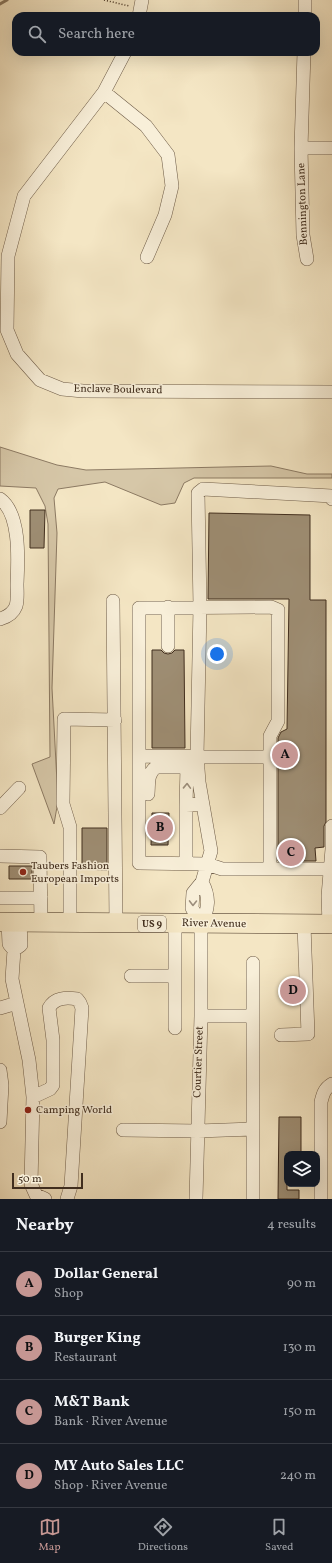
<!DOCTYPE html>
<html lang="en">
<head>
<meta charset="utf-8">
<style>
	:root { --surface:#171b24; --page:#242831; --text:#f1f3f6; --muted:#9ea1a6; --line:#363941; --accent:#c59692 }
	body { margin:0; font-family:Vollkorn,serif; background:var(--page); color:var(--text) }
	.controls { position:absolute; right:12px; bottom:12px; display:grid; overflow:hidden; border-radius:8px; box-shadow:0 4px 16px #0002 }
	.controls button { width:36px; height:36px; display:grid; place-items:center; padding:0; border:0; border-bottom:1px solid var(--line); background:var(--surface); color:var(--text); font:20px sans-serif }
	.scale { position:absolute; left:12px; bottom:10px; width:71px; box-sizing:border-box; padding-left:4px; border:2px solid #412e1e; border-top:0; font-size:11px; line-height:14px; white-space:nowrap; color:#412e1e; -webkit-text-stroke:3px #f8efd9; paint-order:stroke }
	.you { position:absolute; left:217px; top:654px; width:14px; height:14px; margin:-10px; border:3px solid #fff; border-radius:50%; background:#1a73e8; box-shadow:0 0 0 6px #1a73e833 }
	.badge { display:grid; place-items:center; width:26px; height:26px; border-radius:50%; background:var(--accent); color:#111; font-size:13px; font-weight:700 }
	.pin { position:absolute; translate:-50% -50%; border:2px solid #fff; box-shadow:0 1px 4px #0006 }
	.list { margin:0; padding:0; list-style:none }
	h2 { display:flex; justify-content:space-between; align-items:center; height:52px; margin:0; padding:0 16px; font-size:17px }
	h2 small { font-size:13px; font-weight:400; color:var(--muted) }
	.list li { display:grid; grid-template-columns:26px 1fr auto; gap:12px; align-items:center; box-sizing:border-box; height:64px; padding:0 16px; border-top:1px solid var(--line) }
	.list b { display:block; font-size:15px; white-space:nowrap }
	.list p { margin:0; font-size:13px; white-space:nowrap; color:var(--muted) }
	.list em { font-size:13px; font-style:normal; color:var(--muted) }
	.icon { flex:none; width:22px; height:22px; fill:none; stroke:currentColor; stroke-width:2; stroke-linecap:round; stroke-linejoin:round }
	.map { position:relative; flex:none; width:332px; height:1199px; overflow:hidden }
	.search { position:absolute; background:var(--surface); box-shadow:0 4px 16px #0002; left:12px; right:12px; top:12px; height:44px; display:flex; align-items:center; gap:10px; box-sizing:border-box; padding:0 14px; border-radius:12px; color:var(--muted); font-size:15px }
	.sheet { height:308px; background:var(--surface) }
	nav { display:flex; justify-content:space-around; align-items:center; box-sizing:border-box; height:56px; border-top:1px solid var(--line); background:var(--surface); font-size:11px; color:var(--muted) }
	nav a { display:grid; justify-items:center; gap:2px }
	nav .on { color:var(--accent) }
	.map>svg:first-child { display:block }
</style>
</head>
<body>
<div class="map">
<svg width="332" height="1199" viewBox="0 0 332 1199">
	<rect width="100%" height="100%" fill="#f4e6c4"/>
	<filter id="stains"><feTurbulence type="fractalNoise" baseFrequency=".005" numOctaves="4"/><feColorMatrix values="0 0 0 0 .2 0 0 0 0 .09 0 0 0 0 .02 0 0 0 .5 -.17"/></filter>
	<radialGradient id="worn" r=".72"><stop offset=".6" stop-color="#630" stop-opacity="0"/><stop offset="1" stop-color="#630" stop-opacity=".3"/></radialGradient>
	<!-- green -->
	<path fill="#d6c7a8" stroke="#8c7a63" d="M 0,447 L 57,465 L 86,470 L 271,466 L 307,474 L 332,474 L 332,478 L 194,478 L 184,483 L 175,503 L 161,505 L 105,482 L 58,489 L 54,498 L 57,533 L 52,688 L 58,801 L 54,824 L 32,764 L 50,757 L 48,524 L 45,506 L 36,488 L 0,486 Z"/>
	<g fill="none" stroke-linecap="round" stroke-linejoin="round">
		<!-- stream -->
		<path stroke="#887760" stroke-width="3" d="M 0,4 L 7,0"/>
	</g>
	<!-- building -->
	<path fill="#9e8e74" stroke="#412e1e" d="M 30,510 L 45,510 L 44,548 L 30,548 Z
		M 209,513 L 310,515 L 310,600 L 326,600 L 326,822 L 324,826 L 324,847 L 315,848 L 316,861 L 278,861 L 278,738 L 281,732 L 287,729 L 289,599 L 208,599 Z
		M 152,650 L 161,650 L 164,653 L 168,654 L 172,653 L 175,650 L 184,650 L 185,748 L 152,748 Z
		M 152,813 L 169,813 L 168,845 L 151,845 Z
		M 82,828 L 107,828 L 107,870 L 82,869 Z
		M 9,866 L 32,866 L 32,879 L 9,879 Z
		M 287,986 L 298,986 L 299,997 L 286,996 Z
		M 279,1117 L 301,1117 L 301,1154 L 287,1154 L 287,1190 L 299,1190 L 299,1199 L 278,1199 Z"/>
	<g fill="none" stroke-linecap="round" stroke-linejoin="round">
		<defs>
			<path id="minor" d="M 139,16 L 142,0
				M 305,16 L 305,0
				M 125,52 L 104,92 L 24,196 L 8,256 L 7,330 L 17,354 L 40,380 L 62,389 L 83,391 L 332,392
				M 304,52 L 301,148 L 303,235 L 307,259
				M 104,92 L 146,126 L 168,155 L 172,186 L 165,215 L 147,257
				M 301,148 L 332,148
				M 0,499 C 21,514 18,561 17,584 C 17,591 18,600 16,606 C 13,614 7,617 0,619
				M 113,601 L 116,923
				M 168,607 L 168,646
				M 140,756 L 270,757
				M 148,794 C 149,783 147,774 156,767 L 198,767
				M 186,805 L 187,767
				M 0,808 L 19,788
				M 0,856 L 40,857 L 41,923
				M 186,863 L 186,805 L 202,804
				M 270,869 L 270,736 L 278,721 L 278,610 L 271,607 L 139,608 L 139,863 L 207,864 L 222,869 L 329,869
				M 0,898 L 41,898
				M 8,922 L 9,944 L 14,950 L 21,945 L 20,922
				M 70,923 L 70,827 L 63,804 L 64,719 L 115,720
				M 201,924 L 192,908 L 193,893 L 202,882 L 211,851 L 199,782 L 197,756 L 200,607 L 198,493 L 203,489 L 332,496 L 332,499
				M 329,924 L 328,896 L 332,849 L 332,826
				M 14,950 L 12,979 L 29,1060 L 33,1097 L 31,1184 L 36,1195 L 45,1199
				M 253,963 L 253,1199
				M 131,976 L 175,976
				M 0,1008 L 17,1003
				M 201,1016 L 253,1016
				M 175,1028 L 175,924
				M 281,1035 L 308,1034 L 304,925
				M 0,1070 L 2,1085 L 0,1122
				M 33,1097 L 50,1089 L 53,1085 L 53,1040 L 49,1008 C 54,998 66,997 77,999 L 80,1003 L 82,1008 L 71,1186 L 67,1199
				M 123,1130 L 198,1131 L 253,1129
				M 196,1199 L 201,1016 L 201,924 C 209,909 210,897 202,882
				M 321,1199 L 321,1102 C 323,1094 324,1089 332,1084"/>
			<path id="highway" d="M 0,922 L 332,924"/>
		</defs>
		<!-- minor casing -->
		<use href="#minor" stroke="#6e5c48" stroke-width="14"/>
		<!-- highway casing -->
		<use href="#highway" stroke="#412e1e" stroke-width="20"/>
		<!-- path -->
		<path stroke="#412e1e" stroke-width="1.5" stroke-dasharray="1 2" stroke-linecap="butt" d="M 104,0 L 129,6"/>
		<!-- minor -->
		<use href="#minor" stroke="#f8efd9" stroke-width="13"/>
		<!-- highway -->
		<use href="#highway" stroke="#f4e6c4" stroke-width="19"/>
	</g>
	<!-- one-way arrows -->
	<defs><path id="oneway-chevron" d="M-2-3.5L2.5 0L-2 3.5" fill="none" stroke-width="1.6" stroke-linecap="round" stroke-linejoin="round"/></defs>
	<g stroke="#9c8e7c">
		<use href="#oneway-chevron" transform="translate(187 786) rotate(-88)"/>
		<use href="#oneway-chevron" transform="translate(193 903) rotate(91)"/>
	</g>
	<!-- markers -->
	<g fill="#8f2418" stroke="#f8efd9" stroke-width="1.5">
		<circle cx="23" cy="872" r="4"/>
		<circle cx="28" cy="1110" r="4"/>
	</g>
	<g text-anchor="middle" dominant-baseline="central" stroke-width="3" stroke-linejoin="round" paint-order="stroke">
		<!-- shield labels -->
		<rect fill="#f8efd9" stroke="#786856" stroke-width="1" x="138" y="916" width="28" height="16" rx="3"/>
		<g font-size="10" font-weight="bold" fill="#412e1e">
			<text x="152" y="924">US 9</text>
		</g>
		<!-- street labels -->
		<g font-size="11" fill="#412e1e" stroke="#f8efd9">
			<text transform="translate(303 204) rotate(-92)">Bennington Lane</text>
			<text transform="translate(118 390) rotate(1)">Enclave Boulevard</text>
			<text transform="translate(214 924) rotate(1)">River Avenue</text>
			<text transform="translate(199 1062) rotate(-88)">Courtier Street</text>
		</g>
		<!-- poi labels -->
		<g font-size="11" fill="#412e1e" stroke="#f8efd9" text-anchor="start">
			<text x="31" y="866">Taubers Fashion<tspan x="31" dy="13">European Imports</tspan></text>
			<text x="36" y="1110">Camping World</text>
		</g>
	</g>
	<rect width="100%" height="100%" filter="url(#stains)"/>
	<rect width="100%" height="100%" fill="url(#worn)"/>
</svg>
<div class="controls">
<button><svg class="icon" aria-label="layers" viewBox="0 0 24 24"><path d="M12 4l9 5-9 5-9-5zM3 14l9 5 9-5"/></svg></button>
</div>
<div class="scale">50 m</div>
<div class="you"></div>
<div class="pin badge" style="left:285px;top:755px">A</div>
<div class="pin badge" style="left:160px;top:828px">B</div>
<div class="pin badge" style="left:291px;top:853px">C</div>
<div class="pin badge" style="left:293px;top:991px">D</div>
<div class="search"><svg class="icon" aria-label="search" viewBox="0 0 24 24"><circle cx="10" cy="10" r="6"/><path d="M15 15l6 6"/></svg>Search here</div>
</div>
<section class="sheet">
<h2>Nearby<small>4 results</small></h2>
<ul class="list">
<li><span class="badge">A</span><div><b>Dollar General</b><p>Shop</p></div><em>90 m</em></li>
<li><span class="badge">B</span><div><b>Burger King</b><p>Restaurant</p></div><em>130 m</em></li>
<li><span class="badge">C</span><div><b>M&amp;T Bank</b><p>Bank · River Avenue</p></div><em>150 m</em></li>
<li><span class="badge">D</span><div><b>MY Auto Sales LLC</b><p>Shop · River Avenue</p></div><em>240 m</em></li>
</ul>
</section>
<nav>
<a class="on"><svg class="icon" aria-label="map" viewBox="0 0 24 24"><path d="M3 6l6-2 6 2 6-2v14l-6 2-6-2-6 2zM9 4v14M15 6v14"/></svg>Map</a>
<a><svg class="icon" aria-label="directions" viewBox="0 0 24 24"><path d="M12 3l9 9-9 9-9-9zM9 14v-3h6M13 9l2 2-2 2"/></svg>Directions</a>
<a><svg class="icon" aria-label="saved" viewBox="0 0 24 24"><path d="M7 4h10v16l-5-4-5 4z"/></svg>Saved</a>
</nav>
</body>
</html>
